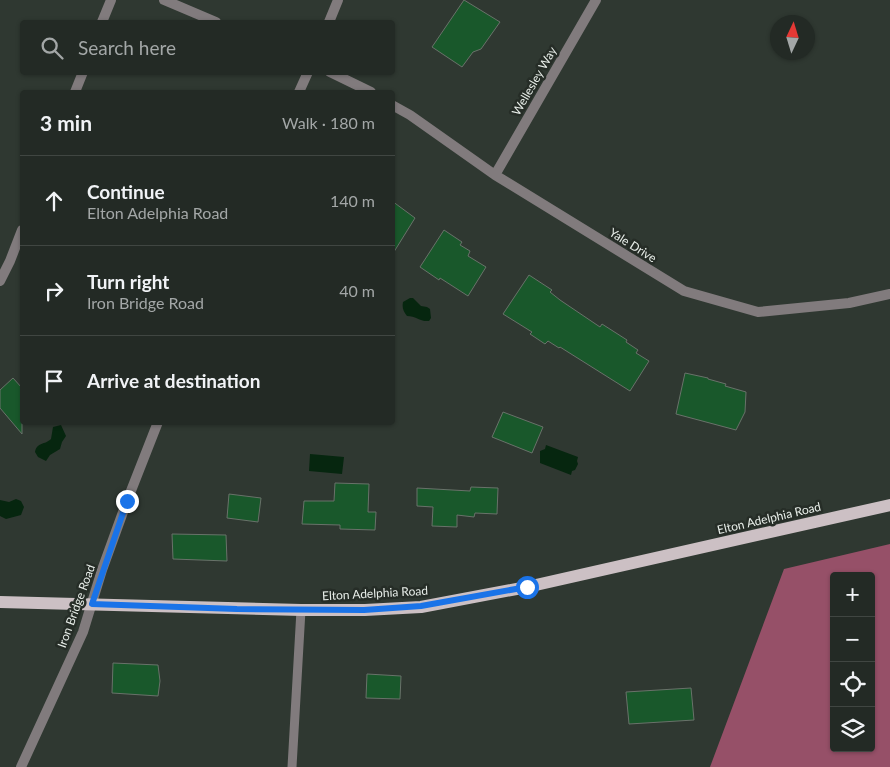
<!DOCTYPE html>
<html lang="en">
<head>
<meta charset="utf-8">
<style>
	:root { --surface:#232a25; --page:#2b322d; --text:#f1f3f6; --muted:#a3a7a7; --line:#404642 }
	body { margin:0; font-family:Lato,sans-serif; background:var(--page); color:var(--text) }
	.controls { position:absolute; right:15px; bottom:15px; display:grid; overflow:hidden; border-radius:5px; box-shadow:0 1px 4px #0004 }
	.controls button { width:45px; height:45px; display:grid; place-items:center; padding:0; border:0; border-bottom:1px solid var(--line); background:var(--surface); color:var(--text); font:25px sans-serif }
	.compass { position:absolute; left:770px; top:15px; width:45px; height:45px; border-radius:50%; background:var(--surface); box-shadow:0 1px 4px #0004; rotate:4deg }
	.stop { position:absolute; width:15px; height:15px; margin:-11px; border:4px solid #1a73e8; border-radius:50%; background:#fff }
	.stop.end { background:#1a73e8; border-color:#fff; box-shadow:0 1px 5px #0008 }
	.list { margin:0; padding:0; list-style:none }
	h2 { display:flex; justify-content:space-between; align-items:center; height:65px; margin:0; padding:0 20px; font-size:21px }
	h2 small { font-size:16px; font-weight:400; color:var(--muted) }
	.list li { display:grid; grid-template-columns:32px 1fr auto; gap:15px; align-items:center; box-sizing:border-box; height:90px; padding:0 20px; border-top:1px solid var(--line) }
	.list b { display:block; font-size:19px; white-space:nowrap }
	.list p { margin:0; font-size:16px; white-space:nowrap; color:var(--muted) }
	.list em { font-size:16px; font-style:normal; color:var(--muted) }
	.icon { flex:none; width:28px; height:28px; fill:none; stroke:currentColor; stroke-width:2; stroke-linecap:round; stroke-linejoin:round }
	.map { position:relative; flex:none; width:890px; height:767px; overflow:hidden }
	.search { position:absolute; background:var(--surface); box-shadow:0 1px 4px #0004; left:20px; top:20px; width:375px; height:55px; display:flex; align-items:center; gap:12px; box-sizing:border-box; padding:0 18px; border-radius:5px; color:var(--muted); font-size:19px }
	.panel { position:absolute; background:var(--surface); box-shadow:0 1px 4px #0004; left:20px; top:90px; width:375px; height:335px; border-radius:5px }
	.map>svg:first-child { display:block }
</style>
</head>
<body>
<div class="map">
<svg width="890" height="767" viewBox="0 0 890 767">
	<rect width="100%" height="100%" fill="#2f3831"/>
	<!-- forest -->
	<path fill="#965068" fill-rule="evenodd" d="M 890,544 L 890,767 L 710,767 L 784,569 ZM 834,576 L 871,576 L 871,748 L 834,748 Z"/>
	<!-- water -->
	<path fill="#06260f" d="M 410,298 L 413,298 L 421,306 L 427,307 L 430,309 L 431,318 L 429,321 C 420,322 416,316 407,316 C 403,311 402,308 403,302 Z
		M 61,425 L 66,436 L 62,442 L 60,449 L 50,455 L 46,461 L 38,457 L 35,452 C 37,442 45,445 51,439 L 53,427 Z
		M 546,445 L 578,457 L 577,461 L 578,464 L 575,470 L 572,471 L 571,475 L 540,463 L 540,451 L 545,449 Z
		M 310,454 L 344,457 L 342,474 L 309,471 Z
		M 16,499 L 21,501 L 24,507 L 21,515 L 6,519 L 0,516 L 0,500 L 9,502 Z"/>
	<!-- building -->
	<path fill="#19582b" stroke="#69726a" d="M 464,0 L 500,22 L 481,49 L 473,52 L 462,67 L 432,47 Z
		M 392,201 L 415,218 L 392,255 Z
		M 444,230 L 462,242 L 460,245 L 470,251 L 468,256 L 486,267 L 468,296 L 440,278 L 439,280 L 420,267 Z
		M 529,275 L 552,290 L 550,292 L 560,300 L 600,327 L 602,324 L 627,340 L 626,342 L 638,350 L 636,353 L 649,361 L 630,391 L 560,347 L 559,348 L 548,341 L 545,344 L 530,334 L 532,332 L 503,314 Z
		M 685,373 L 708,378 L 708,379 L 726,384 L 725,386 L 746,392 L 745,412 L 736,430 L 676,414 Z
		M 13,378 L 22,388 L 22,434 L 0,408 L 0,390 Z
		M 503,412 L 543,427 L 532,453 L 492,437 Z
		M 335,483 L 369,484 L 368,512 L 376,512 L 375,530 L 340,529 L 340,525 L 302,524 L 304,501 L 334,501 Z
		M 471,487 L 498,488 L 497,514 L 475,513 L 474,517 L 457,515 L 457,527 L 432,526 L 433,507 L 417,506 L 417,488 L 470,491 Z
		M 229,494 L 261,498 L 258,522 L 227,518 Z
		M 172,534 L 226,535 L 227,561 L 173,559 Z
		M 113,663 L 158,665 L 160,681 L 158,696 L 112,693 Z
		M 367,674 L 401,676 L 400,699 L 366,698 Z
		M 691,688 L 694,720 L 629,724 L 626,692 Z"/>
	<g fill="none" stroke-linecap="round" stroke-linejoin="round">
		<!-- lane -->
		<path stroke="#817b7d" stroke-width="9" d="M 292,767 L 301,610"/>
		<!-- street -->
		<path stroke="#817b7d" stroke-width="10" d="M 164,0 L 216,22
			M 102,22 L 111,0
			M 329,22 L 338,0
			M 330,72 L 371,92
			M 75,92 L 83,72
			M 299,92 L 308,72
			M 392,105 L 410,115 L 495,175 L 684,291 L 758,312 L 849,303 L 890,294
			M 495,175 L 596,0
			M 0,281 L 10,261 L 22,230
			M 21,767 L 83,632 L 102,570 L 127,501 L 158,422"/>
		<!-- primary -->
		<path stroke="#ccc0c4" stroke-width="12" d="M 0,602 L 301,610 L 365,610 L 421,607 L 527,587 L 890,505"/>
	</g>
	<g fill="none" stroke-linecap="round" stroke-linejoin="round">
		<!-- route -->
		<path stroke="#1a73e8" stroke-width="6" d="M 127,501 L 92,604 L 237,609 L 364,610 L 421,606 L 527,587"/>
	</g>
	<g text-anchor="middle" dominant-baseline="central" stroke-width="5" stroke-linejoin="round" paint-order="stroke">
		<!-- street labels -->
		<g font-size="12" fill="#e8eee9" stroke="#262d27">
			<text transform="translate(534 81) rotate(-60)">Wellesley Way</text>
			<text transform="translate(633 245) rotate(32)">Yale Drive</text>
			<text transform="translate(769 518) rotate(-13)">Elton Adelphia Road</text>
			<text transform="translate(375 593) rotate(-3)">Elton Adelphia Road</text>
			<text transform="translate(76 606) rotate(-70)">Iron Bridge Road</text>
		</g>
	</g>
</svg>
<div class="controls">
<button>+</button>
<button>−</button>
<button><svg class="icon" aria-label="locate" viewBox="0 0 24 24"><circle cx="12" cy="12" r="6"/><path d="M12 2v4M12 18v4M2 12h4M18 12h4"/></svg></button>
<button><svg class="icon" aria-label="layers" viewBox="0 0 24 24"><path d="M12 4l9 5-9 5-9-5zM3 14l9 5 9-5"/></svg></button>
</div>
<svg class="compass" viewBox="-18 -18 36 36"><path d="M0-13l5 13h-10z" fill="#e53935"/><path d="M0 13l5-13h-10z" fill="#a3a7a7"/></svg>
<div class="stop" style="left:527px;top:587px"></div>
<div class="stop end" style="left:127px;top:501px"></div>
<div class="search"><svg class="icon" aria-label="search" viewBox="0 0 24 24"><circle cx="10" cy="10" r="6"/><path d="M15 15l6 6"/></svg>Search here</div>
<section class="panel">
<h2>3 min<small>Walk · 180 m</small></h2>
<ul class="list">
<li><svg class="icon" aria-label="ahead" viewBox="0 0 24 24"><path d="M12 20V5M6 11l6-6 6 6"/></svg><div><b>Continue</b><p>Elton Adelphia Road</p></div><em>140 m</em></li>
<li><svg class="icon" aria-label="right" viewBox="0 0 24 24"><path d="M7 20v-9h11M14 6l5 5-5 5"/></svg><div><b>Turn right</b><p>Iron Bridge Road</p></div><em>40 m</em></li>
<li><svg class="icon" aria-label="arrive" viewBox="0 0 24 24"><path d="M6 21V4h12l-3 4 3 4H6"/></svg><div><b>Arrive at destination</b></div></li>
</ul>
</section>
</div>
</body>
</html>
